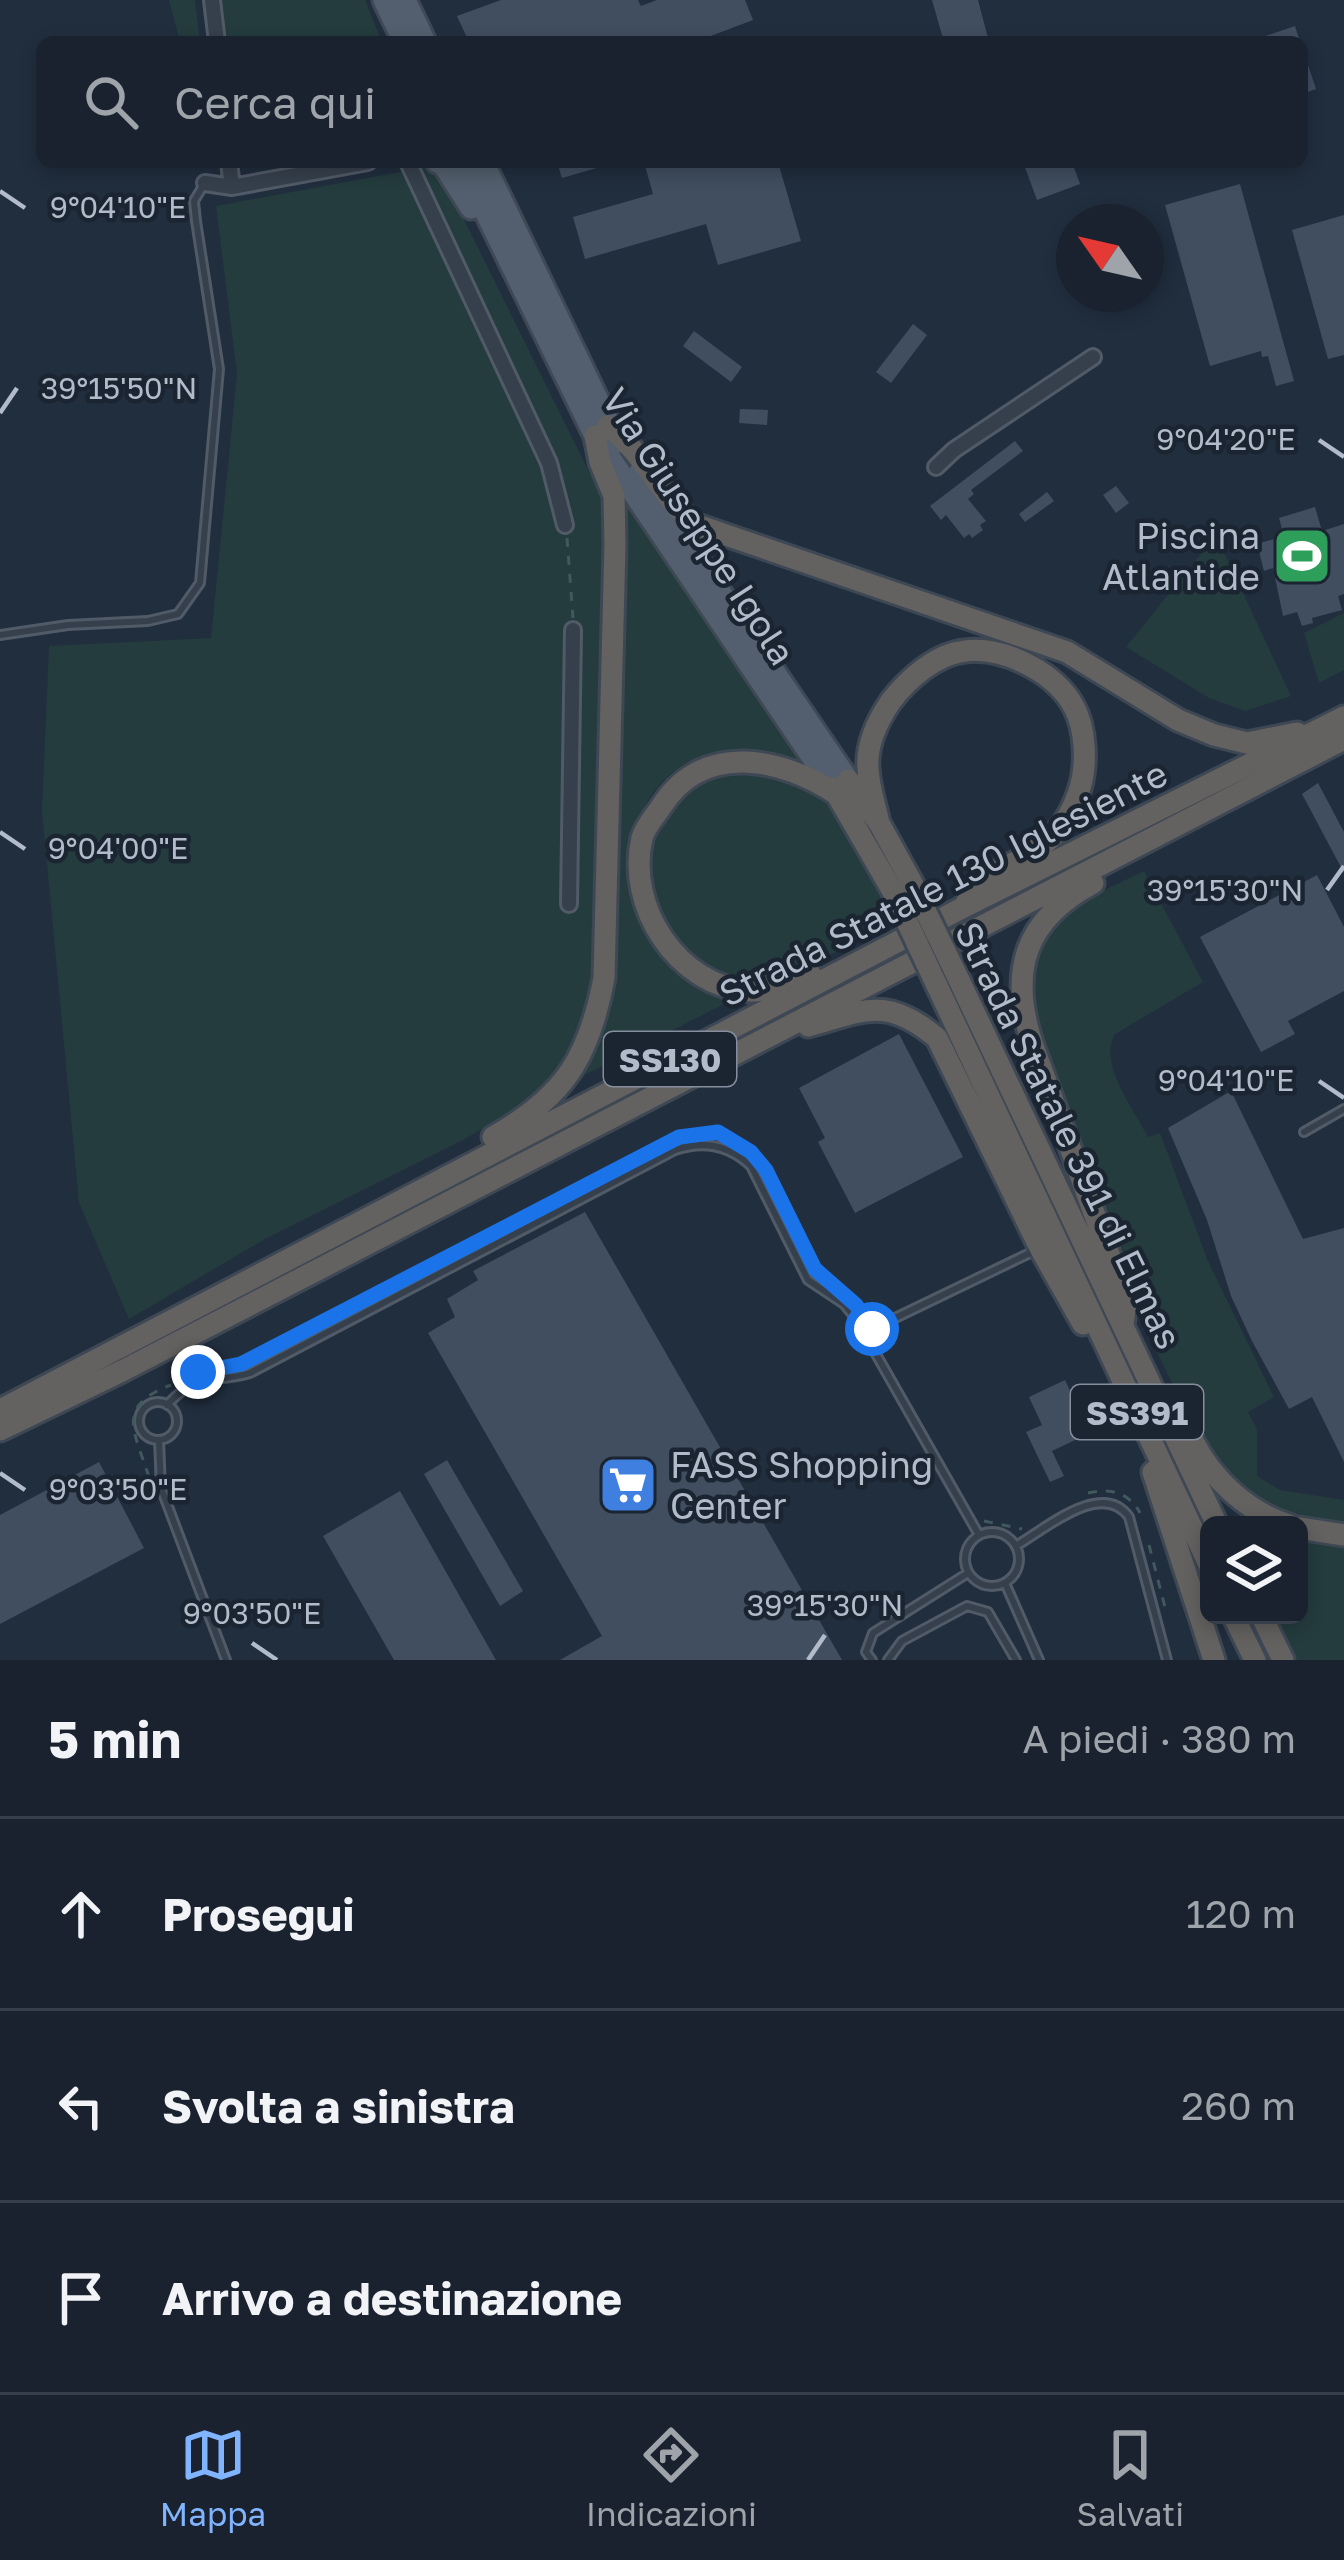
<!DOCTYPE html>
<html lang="it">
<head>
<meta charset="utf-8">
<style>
	:root { --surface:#19222e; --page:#222a36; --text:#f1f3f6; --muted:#9fa4aa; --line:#373f4a; --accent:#81b4fe }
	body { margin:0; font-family:"Golos Text",sans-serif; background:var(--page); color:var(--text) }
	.controls { position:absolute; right:36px; bottom:36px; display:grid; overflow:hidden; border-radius:18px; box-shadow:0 6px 18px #0003 }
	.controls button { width:108px; height:108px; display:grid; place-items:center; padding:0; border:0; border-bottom:3px solid var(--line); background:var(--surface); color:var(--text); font:60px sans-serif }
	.compass { position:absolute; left:1056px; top:204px; width:108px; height:108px; border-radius:50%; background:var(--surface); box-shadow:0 6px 18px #0003; rotate:304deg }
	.stop { position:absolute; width:36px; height:36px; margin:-27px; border:9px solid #1a73e8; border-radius:50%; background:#fff }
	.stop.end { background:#1a73e8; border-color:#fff; box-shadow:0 3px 12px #0008 }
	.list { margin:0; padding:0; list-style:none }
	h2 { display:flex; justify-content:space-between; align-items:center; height:156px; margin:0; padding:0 48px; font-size:51px }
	h2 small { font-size:39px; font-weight:400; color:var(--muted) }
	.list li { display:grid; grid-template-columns:78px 1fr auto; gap:36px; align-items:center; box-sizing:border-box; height:192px; padding:0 48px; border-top:3px solid var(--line) }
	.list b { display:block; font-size:45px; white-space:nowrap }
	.list em { font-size:39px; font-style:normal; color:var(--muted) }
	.icon { flex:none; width:66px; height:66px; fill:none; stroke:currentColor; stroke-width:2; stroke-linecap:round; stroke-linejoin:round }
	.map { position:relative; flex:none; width:1344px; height:1660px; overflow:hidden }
	.search { position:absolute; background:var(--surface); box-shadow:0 6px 18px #0003; left:36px; right:36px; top:36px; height:132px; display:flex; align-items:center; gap:30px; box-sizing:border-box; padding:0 42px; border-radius:18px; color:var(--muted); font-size:45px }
	.sheet { height:732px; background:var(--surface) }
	nav { display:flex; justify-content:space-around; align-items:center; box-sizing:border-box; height:168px; border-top:3px solid var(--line); background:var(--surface); font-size:33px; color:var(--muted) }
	nav a { display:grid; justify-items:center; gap:6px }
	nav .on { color:var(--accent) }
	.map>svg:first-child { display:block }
</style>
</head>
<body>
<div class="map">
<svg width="1344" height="1660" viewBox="0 0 1344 1660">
	<rect width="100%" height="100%" fill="#212e3e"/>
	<!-- green -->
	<path fill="#243c3e" d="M 169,0 L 195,0 L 200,42 L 180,42 Z
		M 222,0 L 365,0 L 382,42 L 227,42 Z
		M 427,167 L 445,181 L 605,504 L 594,987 L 577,1046 L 558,1074 L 524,1104 L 463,1140 L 265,1239 L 129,1319 L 79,1203 L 42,811 L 49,646 L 211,638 L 237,374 L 216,206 Z
		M 623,507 L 629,509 L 805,762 C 774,752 745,745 713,753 C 615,776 606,915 678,973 C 695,987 717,991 738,997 L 577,1079 L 598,1045 L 612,990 Z
		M 1216,535 L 1291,696 L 1245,711 L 1209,698 L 1126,647 Z
		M 1344,613 L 1344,670 L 1319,683 L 1304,633 Z
		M 754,766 C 768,770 785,774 799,780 C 838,800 874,882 891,921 C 850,942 804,977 757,980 C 651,986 611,846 692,783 C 707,772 736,770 754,766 Z
		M 1144,871 L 1203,982 L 1115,1034 C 1098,1065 1134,1109 1148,1137 L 1160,1133 L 1208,1261 L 1274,1397 L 1248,1412 L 1257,1429 L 1257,1476 L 1280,1490 L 1344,1500 L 1344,1526 L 1295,1519 L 1249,1497 L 1204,1450 L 1136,1308 L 1032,1015 C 1017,926 1078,903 1144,871 Z
		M 1299,1535 L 1344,1540 L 1344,1660 L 1294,1660 L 1273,1615 L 1299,1615 Z"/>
	<!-- building -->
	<path fill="#404e60" d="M 501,0 L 638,0 L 641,6 L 657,0 L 745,0 L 753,20 L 695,42 L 469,42 L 457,16 Z
		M 932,0 L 978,0 L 989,42 L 944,42 Z
		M 1295,26 L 1300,42 L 1254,42 L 1254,40 Z
		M 1304,53 L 1316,89 L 1302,94 L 1302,54 Z
		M 557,162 L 607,162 L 607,165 L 562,178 Z
		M 644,162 L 778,162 L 801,241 L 718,265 L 706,224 L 585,259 L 573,217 L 653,194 Z
		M 1023,162 L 1072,162 L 1080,184 L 1037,200 Z
		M 1240,184 L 1294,381 L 1276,386 L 1268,356 L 1262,357 L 1261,351 L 1210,366 L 1165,205 Z
		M 1344,215 L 1344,355 L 1328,359 L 1292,230 Z
		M 913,324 L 927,335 L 891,383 L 876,372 Z
		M 694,331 L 742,367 L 731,382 L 683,346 Z
		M 740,409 L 768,410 L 767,425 L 739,423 Z
		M 1015,441 L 1023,451 L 971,490 L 974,494 L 968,499 L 986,521 L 980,525 L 983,530 L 972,538 L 969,534 L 964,538 L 946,515 L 941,520 L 930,506 Z
		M 1116,486 L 1129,503 L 1116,513 L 1103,495 Z
		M 1047,492 L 1054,501 L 1025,522 L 1019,514 Z
		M 1315,507 L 1322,531 L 1344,524 L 1344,594 L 1338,596 L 1342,610 L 1312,618 L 1313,623 L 1302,626 L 1297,612 L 1283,616 L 1273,568 L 1264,571 L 1257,544 L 1284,536 L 1279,518 Z
		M 1318,783 L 1344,832 L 1344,873 L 1302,794 Z
		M 1317,875 L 1344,927 L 1344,991 L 1288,1021 L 1295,1034 L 1261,1052 L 1200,937 Z
		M 899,1034 L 963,1157 L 855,1213 L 818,1142 L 825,1138 L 799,1088 Z
		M 1231,1091 L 1303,1239 L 1344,1228 L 1344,1462 L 1312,1397 L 1289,1409 L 1252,1341 L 1231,1296 L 1207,1220 L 1168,1128 Z
		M 585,1212 L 842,1660 L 560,1660 L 602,1636 L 428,1333 L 455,1317 L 447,1299 L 478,1280 L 473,1271 Z
		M 1065,1380 L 1090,1433 L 1052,1451 L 1064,1476 L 1050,1482 L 1026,1432 L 1042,1425 L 1029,1397 Z
		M 447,1460 L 523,1591 L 500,1606 L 424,1474 Z
		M 99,1462 L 144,1548 L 0,1624 L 0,1515 Z
		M 400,1491 L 496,1660 L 394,1660 L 323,1536 Z"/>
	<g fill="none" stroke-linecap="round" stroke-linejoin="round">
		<defs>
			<path id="service" d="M 0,635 L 68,625 L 148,621 L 178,614 L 200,583 L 219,369 L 196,221 L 194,201 L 203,186
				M 1304,1132 L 1344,1109
				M 864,1333 L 1034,1251
				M139 1421a19 19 0 1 1 38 0a19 19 0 1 1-38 0Z
				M 167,1405 C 202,1368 210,1385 250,1373 L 675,1150 C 704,1140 729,1145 751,1166 L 808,1280 L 844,1304 L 856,1319 L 979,1535
				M 159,1440 L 161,1488 L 226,1660
				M965 1559a27 27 0 1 1 54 0a27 27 0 1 1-54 0Z
				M 1016,1546 C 1045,1529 1102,1479 1129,1517 L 1167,1660
				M 1005,1583 L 1039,1660
				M 872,1660 L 866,1652 L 873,1633 L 968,1573
				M 888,1660 L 902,1641 L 967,1606 L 988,1612 L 1016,1660"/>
			<path id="minor" d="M 212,0 L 217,42
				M 229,162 L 232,187
				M 408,162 L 549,463 L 565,525
				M 205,183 L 232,187 L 368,162
				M 936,467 L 954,450 L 1093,357
				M 569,904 L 573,630"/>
			<path id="primary" d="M 384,0 L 404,42
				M 405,0 L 425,42
				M 437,162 L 443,164 L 471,208
				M 461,162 L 595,436 L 833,788
				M 483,162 L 618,442
				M 639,473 L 848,780"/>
			<path id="trunk" d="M 608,426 C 644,453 659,494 694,524 L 1067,652 L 1178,720 L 1214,735 L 1247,743 L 1297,733
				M 848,780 L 879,823 L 911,881
				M 833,788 L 892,890
				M 879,823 C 875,805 869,787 868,769 C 866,745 878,720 891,701 C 908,679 936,654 965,651 C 1004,646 1056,673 1074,707 C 1086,729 1087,765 1080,788 C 1054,872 990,852 964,907
				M 1093,883 C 1024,920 1009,971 1032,1043 L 1126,1301 L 1123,1325
				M 811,975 C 793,980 768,992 749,991 C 677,986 626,906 642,838 C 645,827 655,816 661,807 C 703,740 783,758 838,795
				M 960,982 L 1217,1525
				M 940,992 L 1209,1564
				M 808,1026 C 864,1011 886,995 937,1038 L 1040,1248 L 1083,1324
				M 493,1137 C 564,1097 589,1058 604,978 L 615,544 L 614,496 L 600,462 L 595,436
				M 0,1410 L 964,907 L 1344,717
				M 0,1430 L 124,1370 L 1344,739
				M 1193,1441 C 1212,1479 1247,1512 1289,1525
				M 1153,1472 L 1214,1660
				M 1299,1528 L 1344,1535
				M 1233,1615 L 1255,1660
				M 1261,1615 L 1283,1660"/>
		</defs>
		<!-- service casing -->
		<use href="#service" stroke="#515b68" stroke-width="12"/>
		<!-- minor casing -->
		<use href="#minor" stroke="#515b68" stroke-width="20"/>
		<!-- primary casing -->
		<use href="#primary" stroke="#3f4956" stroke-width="27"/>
		<!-- trunk casing -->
		<use href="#trunk" stroke="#3e4855" stroke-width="27"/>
		<!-- path -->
		<path stroke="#41595c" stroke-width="3" stroke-dasharray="9 9" stroke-linecap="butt" d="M 567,538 L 573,618
			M 703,1134 L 719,1132 L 728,1137
			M 766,1170 L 778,1194
			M 149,1477 C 134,1430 115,1406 171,1385
			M 1088,1493 C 1110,1488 1129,1492 1140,1513
			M 984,1521 L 1022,1529
			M 1149,1545 L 1166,1611"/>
		<!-- service -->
		<use href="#service" stroke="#36404d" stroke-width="6"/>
		<!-- minor -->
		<use href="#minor" stroke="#36404d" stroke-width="14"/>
		<!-- primary -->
		<use href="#primary" stroke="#535f6e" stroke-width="21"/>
		<!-- trunk -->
		<use href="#trunk" stroke="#646260" stroke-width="21"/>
		<defs>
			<path id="trunk-bridge" d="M 911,881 L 960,982
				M 892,890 L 940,992"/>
		</defs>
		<!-- trunk-bridge casing -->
		<use href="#trunk-bridge" stroke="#3e4855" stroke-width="27" stroke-linecap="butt"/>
		<!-- trunk-bridge -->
		<use href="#trunk-bridge" stroke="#646260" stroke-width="21"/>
	</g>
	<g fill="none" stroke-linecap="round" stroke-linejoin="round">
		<!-- route -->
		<path stroke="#1a73e8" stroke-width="15" d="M 198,1372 L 241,1364 L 679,1137 L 718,1132 L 751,1152 L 766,1170 L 815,1269 L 856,1305 L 872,1329"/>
	</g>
	<!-- ticks -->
	<path fill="none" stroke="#b1bbc9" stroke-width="4.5" d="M 0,191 L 25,208M 0,413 L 17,388M 1319,440 L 1344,457M 0,832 L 25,849M 1327,890 L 1344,866M 1319,1081 L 1344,1098M 0,1473 L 25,1490M 252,1643 L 277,1660M 808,1660 L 825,1635"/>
	<!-- icons -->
	<defs>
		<symbol id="stadium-square" viewBox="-11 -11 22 22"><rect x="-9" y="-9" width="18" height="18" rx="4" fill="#2e9e5b" stroke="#1b2532"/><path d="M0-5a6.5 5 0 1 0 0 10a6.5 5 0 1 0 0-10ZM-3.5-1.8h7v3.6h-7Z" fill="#fff"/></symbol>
		<symbol id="supermarket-square" viewBox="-11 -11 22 22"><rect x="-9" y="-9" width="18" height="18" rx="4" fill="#3f7fe0" stroke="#1b2532"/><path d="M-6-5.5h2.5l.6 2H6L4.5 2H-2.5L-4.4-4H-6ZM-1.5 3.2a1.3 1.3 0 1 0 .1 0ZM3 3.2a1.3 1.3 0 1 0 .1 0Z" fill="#fff"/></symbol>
	</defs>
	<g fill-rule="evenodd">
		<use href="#stadium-square" x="1269" y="523" width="66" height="66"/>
		<use href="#supermarket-square" x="595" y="1452" width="66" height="66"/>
	</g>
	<g text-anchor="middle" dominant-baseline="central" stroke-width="9" stroke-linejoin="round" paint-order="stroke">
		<!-- shield labels -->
		<g fill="#1b2532" stroke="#848e9c" stroke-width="3">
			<rect x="604" y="1032" width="132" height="54" rx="9"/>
			<rect x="1071" y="1385" width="132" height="54" rx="9"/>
		</g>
		<g font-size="33" font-weight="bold" fill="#b1bbc9">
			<text x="670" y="1059">SS130</text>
			<text x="1137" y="1412">SS391</text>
		</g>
		<!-- street labels -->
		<g font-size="36" fill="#b1bbc9" stroke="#1b2532">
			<text transform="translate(699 526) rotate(57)">Via Giuseppe Igola</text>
			<text transform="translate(943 883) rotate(-27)">Strada Statale 130 Iglesiente</text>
			<text transform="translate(1069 1135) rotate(64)">Strada Statale 391 di Elmas</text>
		</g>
		<!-- poi labels -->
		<g font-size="36" fill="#b1bbc9" stroke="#1b2532" text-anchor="end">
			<text x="1260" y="535">Piscina<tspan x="1260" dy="41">Atlantide</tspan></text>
			<text x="670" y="1464" text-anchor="start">FASS Shopping<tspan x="670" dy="41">Center</tspan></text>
		</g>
	</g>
	<g font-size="30" text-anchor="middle" fill="#b1bbc9" stroke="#1b2532" stroke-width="9" stroke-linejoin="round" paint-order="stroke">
		<text x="118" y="218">9°04'10"E</text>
		<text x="119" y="399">39°15'50"N</text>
		<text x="1226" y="450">9°04'20"E</text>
		<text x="118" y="859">9°04'00"E</text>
		<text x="1225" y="901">39°15'30"N</text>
		<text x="1226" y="1091">9°04'10"E</text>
		<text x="118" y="1500">9°03'50"E</text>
		<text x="825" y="1616">39°15'30"N</text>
		<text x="252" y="1624">9°03'50"E</text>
	</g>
</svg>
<div class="controls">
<button><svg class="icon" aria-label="layers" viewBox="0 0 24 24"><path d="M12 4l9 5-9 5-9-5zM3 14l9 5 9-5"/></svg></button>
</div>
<svg class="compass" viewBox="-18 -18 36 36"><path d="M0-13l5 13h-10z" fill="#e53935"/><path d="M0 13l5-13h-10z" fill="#9fa4aa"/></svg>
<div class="stop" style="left:872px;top:1329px"></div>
<div class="stop end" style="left:198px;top:1372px"></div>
<div class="search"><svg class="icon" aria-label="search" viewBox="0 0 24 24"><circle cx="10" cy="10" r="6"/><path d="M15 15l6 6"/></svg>Cerca qui</div>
</div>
<section class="sheet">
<h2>5 min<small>A piedi · 380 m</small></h2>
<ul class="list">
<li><svg class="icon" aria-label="ahead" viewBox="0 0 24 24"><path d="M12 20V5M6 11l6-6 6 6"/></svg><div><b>Prosegui</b></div><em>120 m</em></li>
<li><svg class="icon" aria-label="left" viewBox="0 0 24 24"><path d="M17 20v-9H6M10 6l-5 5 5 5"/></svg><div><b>Svolta a sinistra</b></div><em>260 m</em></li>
<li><svg class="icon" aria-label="arrive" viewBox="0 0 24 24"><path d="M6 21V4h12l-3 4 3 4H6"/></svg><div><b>Arrivo a destinazione</b></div></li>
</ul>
</section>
<nav>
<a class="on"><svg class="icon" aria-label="map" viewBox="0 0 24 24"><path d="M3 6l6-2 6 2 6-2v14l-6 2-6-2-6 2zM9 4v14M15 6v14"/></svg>Mappa</a>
<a><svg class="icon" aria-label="directions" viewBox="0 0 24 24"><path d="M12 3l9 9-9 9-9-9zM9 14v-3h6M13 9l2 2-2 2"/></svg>Indicazioni</a>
<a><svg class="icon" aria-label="saved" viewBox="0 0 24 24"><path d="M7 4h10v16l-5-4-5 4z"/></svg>Salvati</a>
</nav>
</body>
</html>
